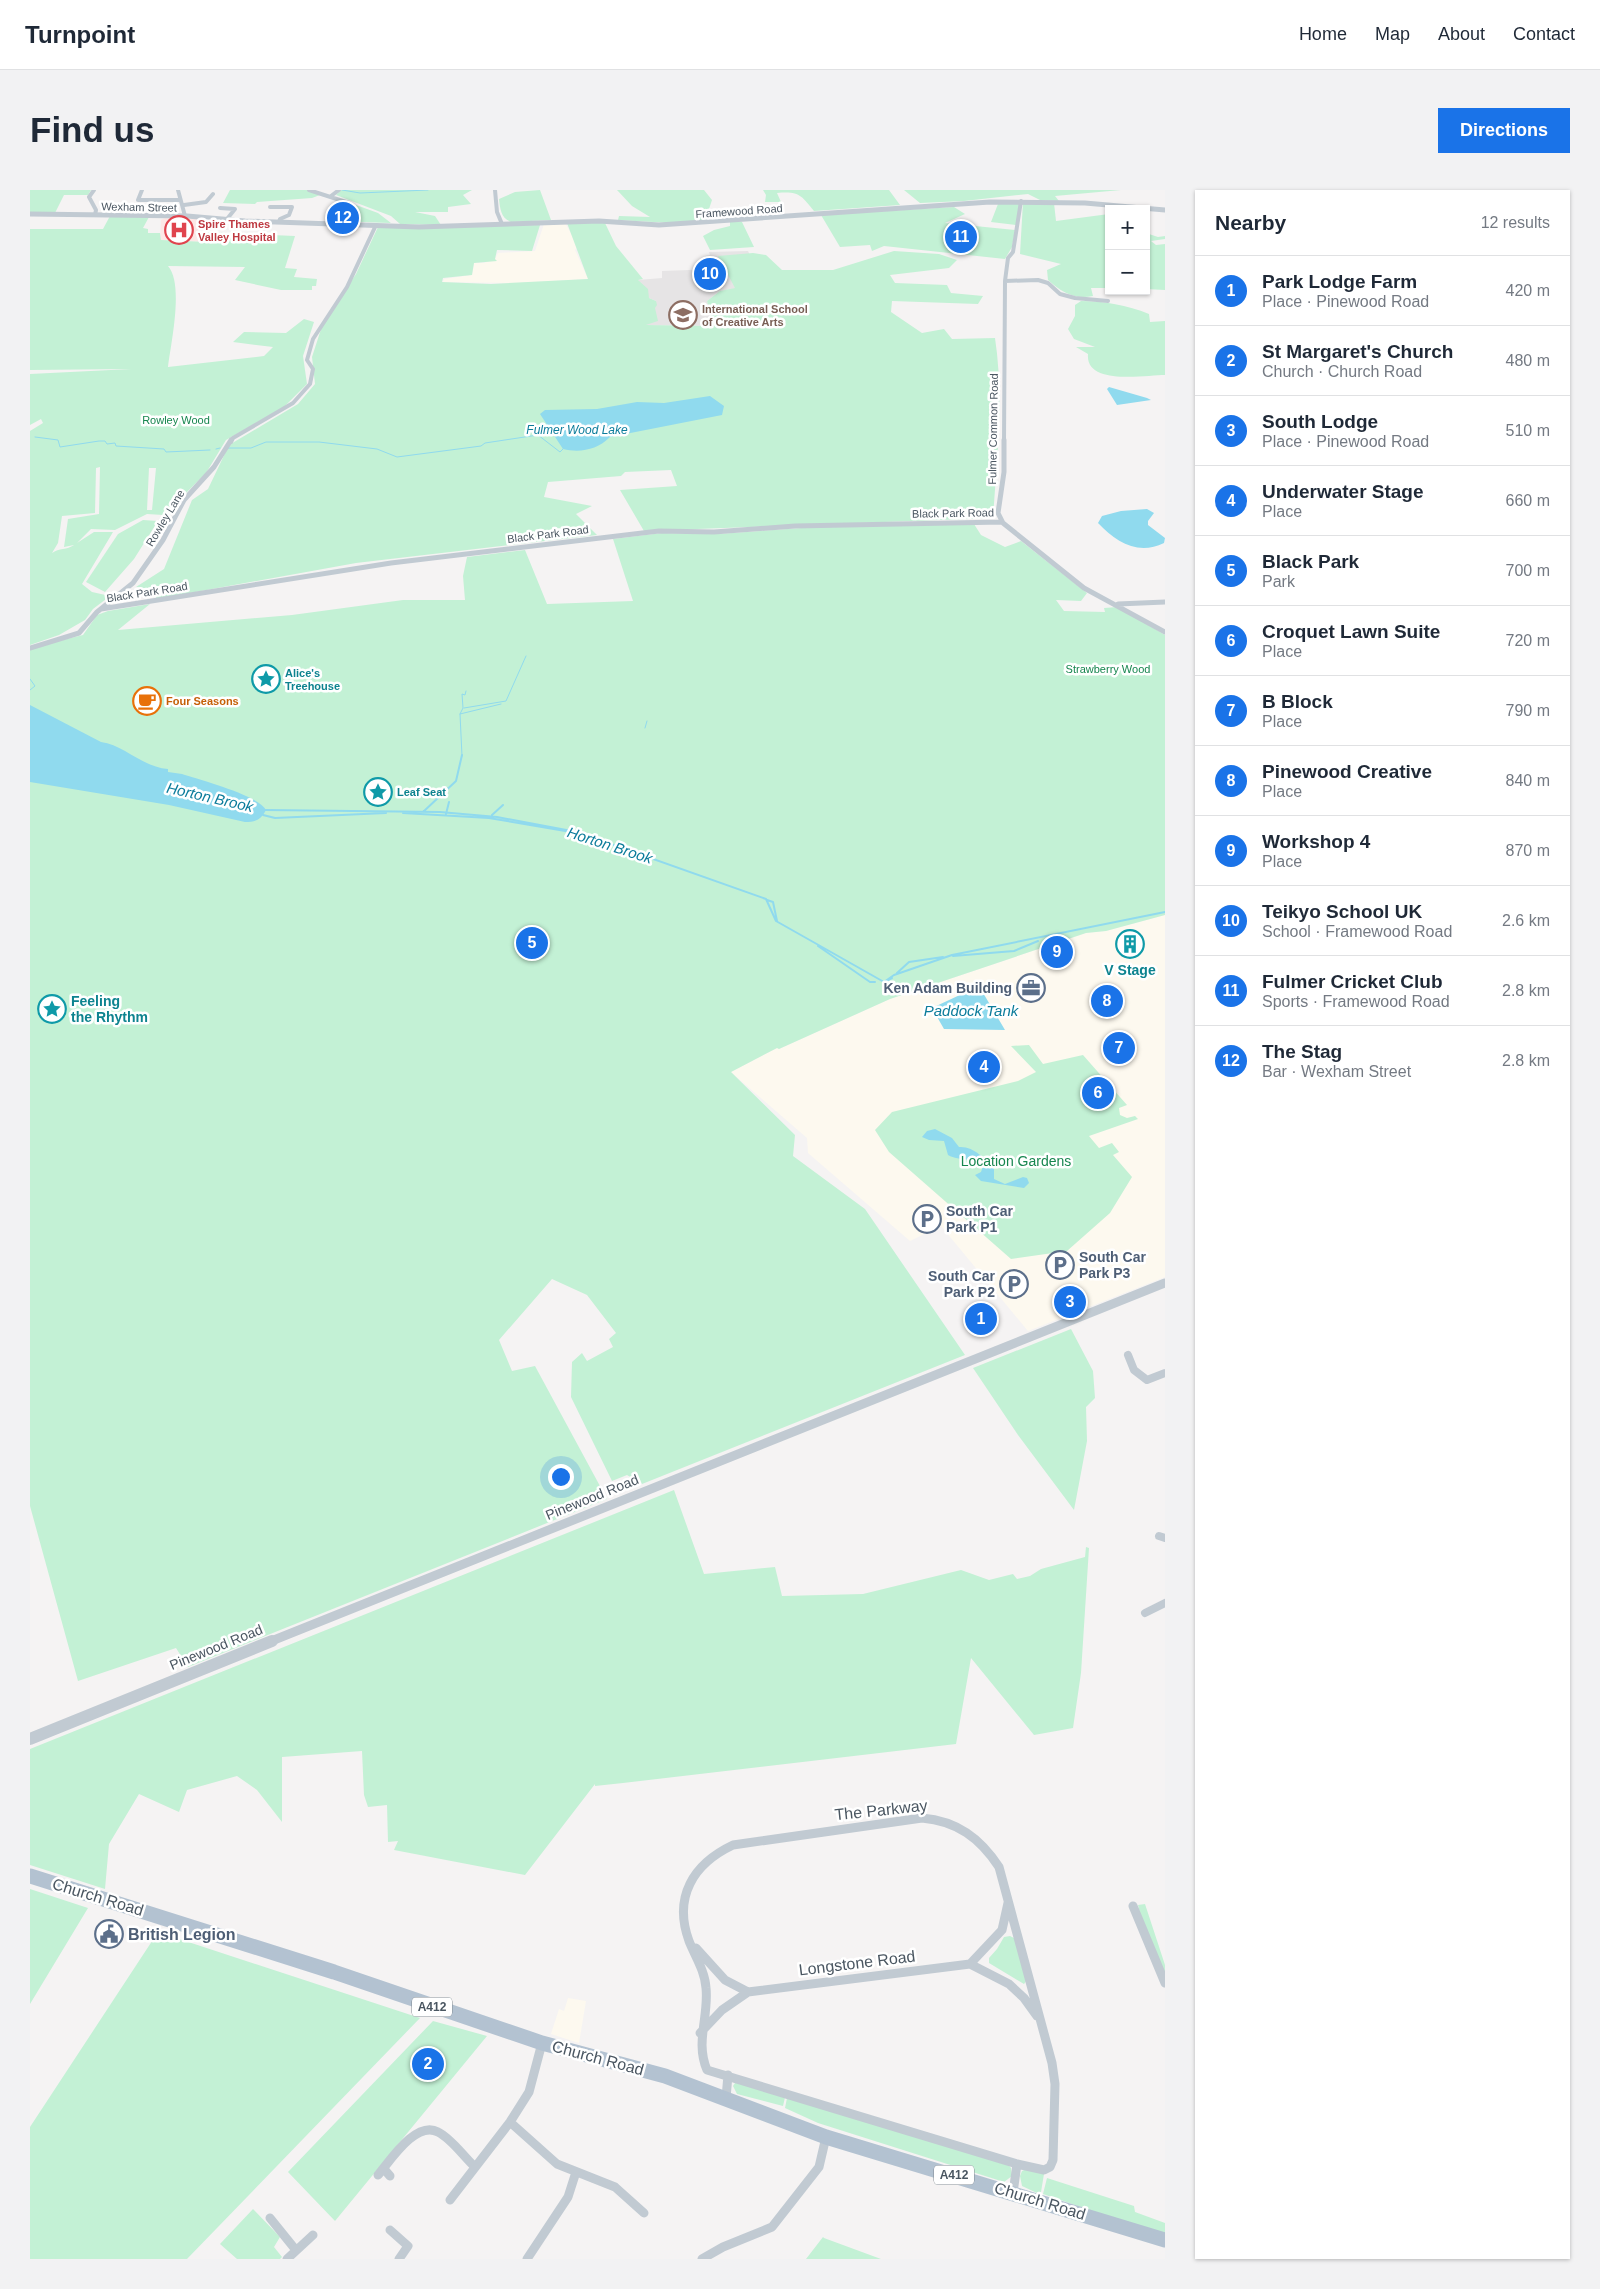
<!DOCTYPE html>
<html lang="en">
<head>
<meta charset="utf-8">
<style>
	:root { --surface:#fff; --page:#f2f2f3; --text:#1f2937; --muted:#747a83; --line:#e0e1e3; --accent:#1a73e8 }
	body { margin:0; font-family:Arial,sans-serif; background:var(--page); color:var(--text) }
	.controls { position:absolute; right:15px; top:15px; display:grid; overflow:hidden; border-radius:0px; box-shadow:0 1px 4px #0004 }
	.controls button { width:45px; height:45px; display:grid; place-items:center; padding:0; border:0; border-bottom:1px solid var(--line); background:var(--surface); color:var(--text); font:25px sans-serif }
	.you { position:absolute; left:530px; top:1286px; width:18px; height:18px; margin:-12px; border:4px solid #fff; border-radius:50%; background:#1a73e8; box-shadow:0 0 0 8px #1a73e833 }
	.badge { display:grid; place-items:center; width:32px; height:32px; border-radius:50%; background:var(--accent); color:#fff; font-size:16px; font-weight:700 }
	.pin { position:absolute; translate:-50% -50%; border:2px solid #fff; box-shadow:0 1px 5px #0006 }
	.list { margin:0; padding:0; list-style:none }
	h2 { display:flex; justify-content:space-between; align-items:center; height:65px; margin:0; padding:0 20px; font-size:21px }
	h2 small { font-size:16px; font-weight:400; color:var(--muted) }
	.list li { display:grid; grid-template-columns:32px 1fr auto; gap:15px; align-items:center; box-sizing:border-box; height:70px; padding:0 20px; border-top:1px solid var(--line) }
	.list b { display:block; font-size:19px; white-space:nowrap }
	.list p { margin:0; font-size:16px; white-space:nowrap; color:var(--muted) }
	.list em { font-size:16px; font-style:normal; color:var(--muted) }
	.map { position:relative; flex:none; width:1135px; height:2069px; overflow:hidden; border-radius:0px }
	header { display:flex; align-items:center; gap:30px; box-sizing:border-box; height:70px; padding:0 25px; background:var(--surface); border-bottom:1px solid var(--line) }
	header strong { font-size:24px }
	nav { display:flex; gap:28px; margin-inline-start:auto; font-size:18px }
	.intro { display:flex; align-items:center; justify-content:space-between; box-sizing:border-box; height:120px; padding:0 30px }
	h1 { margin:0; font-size:35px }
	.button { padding:12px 22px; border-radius:0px; background:var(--accent); color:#fff; font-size:18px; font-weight:700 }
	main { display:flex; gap:30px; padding:0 30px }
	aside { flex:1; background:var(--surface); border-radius:0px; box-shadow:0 1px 4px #0004 }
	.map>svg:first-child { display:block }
</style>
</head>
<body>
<header>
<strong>Turnpoint</strong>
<nav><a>Home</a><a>Map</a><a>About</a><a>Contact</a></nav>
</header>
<div class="intro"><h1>Find us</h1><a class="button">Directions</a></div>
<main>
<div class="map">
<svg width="1135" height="2069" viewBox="0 0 1135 2069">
	<rect width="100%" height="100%" fill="#f5f3f3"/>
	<!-- commercial -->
	<path fill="#fdf9ef" d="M 535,33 L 548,56 L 545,60 L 558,89 L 487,93 L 413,92 L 414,89 L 442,85 L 444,73 L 454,73 L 465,69 L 468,63 L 505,61 L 514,34 Z
		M 1135,725 L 1135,1087 L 998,1141 L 911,1036 L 880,1051 L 778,963 L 777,948 L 701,882 L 747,858 L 749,859 L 860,809 L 1056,743 L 1076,741 Z
		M 538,1808 L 556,1811 L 549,1853 L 521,1844 L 529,1819 L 534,1821 Z"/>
	<!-- education -->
	<path fill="#e6e4e5" d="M 718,61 L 733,94 L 690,101 L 677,111 L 683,136 L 614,135 L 625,118 L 626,111 L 619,108 L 608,90 L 632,88 L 632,81 L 687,79 L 679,73 L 675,66 L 680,65 L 679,62 Z"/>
	<!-- medical -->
	<path fill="#fce8e6" d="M 135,28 L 169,29 L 168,41 L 173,42 L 178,52 L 130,50 L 131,30 Z"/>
	<!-- green -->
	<path fill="#c3f1d5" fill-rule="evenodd" d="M 0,0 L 61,0 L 58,5 L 34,5 L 25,23 L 0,23 Z
		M 200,0 L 279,0 L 290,5 L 282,8 L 227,12 L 225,14 L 193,13 Z
		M 311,0 L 442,0 L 433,5 L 441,14 L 418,17 L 418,22 L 385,22 L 405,26 L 411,35 L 370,34 L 361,26 L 306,5 Z
		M 510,0 L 521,30 L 481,32 C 471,28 470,19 469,9 L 485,2 Z
		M 587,0 L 674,0 L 682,10 L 679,19 L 683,29 L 641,33 L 588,30 L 589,26 L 620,27 L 602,16 Z
		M 733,0 L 859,0 L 870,15 L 784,21 C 771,5 769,1 747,3 L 751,12 L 735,12 L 736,5 Z
		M 874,0 L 1091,0 L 1025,6 L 1029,11 L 1010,10 L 998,4 L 934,11 L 890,13 Z
		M 993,12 L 1024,13 L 1026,31 L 1079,24 L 1079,98 L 1061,98 L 1063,106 C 1045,110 1031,102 1018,90 L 1017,80 L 1031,74 L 990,64 Z
		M 968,14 L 990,14 L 986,35 L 961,32 Z
		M 326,15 L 348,23 L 361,33 L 330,32 L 324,29 Z
		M 924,17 L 935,24 L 915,33 L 985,40 L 982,57 L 975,69 L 854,56 L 842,61 L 840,55 L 810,57 L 791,25 Z
		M 80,26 L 119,27 L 113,38 L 118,39 L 118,43 L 130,43 L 131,50 L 177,52 L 173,42 L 265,46 L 255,78 L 267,79 L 264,87 L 287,89 L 286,96 L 282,96 L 282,100 L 251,100 L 205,90 L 215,77 L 138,76 C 154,94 141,153 138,177 L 234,166 L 243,157 L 203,152 L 214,142 L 256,143 L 274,129 L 284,132 L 273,166 L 277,194 L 254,217 L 196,250 L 176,283 L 153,306 L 144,322 L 133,325 L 117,324 L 85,340 L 61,339 L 47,353 L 64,342 L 83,342 L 52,394 L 62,402 L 80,406 L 63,419 L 55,430 L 29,445 L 0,455 L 0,241 L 13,233 L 11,229 L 0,235 L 0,184 L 101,179 L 0,180 L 0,39 L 73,39 ZM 70,277 L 69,324 L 38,329 L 34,357 L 44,355 C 37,360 29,358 22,363 L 28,353 L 32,326 L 65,323 L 66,278 ZM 119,278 L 126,278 L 122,320 L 117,320 Z
		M 569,32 L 575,33 L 586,56 L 613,89 L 608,90 L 618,99 L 619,108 L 626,111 L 627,115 L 625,118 L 628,131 L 616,135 L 683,136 L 677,111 L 690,101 L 705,98 L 688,66 L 723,63 L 736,65 L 752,80 L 803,80 L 864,61 L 909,64 L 927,70 L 919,78 L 860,85 L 865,93 L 917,95 L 921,103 L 953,106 L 948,114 L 862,111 L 861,122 L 892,143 L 914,139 L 922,149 L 965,148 C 974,207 967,269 963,328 L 614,341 L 590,300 L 647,296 L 641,280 L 595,282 L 591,286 L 518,292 L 514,307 L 562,316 L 546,324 L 567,345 L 326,373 L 127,409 L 122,399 L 106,397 L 134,379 L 162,310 L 178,299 L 199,255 L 268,214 L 285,194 L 282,167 L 293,133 L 326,84 L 348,37 L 510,35 L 502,61 L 467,60 L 465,69 L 467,71 L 444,73 L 442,85 L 413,88 L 412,92 L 461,94 L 558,89 L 537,33 Z
		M 700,32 L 712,32 L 724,57 L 680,60 L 673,46 L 684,40 L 700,36 Z
		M 1116,43 L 1128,47 L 1135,46 L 1135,49 L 1121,51 L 1126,55 L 1135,54 L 1135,100 L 1116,99 Z
		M 1051,111 C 1074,111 1097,115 1119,124 L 1120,132 L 1135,131 L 1135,185 C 1116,185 1055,196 1058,164 L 1046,157 L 1065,157 L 1044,149 L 1038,139 L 1045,126 L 1045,115 Z
		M 113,330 L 128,331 L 104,369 L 75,402 L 56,392 L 88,344 Z
		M 944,334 L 951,345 L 975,357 L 991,351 L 1057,403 L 1051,411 L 1026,410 L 1034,421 L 1075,422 L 1074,418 L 1088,417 L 1135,445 L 1135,725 L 1076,741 L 1056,743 L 860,809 L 749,859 L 747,858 L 701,882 L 765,945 L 763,966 L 835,1019 L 935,1165 L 612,1294 L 597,1285 L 582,1291 L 541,1207 L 542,1172 L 552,1163 L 557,1171 L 583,1157 L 579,1149 L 586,1143 L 557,1105 L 522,1089 L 469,1150 L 482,1181 L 505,1176 L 577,1309 L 158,1477 L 146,1458 L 48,1491 L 0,1316 L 0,458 L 53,445 L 67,425 L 78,421 L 120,414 L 88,440 L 262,425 L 373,410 L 435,410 L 433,386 L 437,367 L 495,360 L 517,414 L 603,411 L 583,349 L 632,343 L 688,344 L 786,337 Z
		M 999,855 L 1013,874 L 1053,865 L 1097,915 L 1089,918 L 1090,925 L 1097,928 L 1105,926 L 1108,929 L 1059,946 L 1069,958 L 1082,953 L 1089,962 L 1083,965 L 1102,987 L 1080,1023 L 1037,1061 L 981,1069 L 859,962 L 845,940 L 862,922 L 988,891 L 1006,882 L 981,856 Z
		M 1041,1139 L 1063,1181 L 1065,1208 L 1056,1217 L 1057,1251 L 1044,1320 L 988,1245 L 943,1178 Z
		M 644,1300 L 674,1384 L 745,1377 L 752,1406 L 833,1404 L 931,1380 L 959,1390 L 983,1384 L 987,1389 L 1000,1386 L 1011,1379 L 1055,1367 L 1056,1357 L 1059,1358 L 1051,1483 L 1043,1538 L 1004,1545 L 941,1468 L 926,1554 L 593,1593 L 565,1596 L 565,1594 L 495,1685 L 364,1660 L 368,1651 L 358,1652 L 357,1615 L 338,1617 L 334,1605 L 332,1561 L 252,1567 L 252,1632 L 227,1600 L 207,1586 L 157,1600 L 149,1622 L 109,1604 L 79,1654 L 75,1699 L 0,1675 L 0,1559 Z
		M 0,1699 L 58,1718 L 0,1814 Z
		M 1115,1714 L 1135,1775 L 1135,1789 L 1116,1748 L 1108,1715 Z
		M 128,1742 L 390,1828 L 157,2069 L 0,2069 L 0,1937 Z
		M 980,1746 L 986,1749 L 997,1790 L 994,1794 L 959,1773 L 959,1768 L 967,1759 L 974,1747 Z
		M 403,1831 L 457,1846 L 305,2031 L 258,1982 Z
		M 707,1890 L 756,1903 L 753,1916 L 707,1904 L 703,1896 Z
		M 758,1903 L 977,1973 L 981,1978 L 982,1986 L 974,1992 L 788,1933 L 755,1918 Z
		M 997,1979 L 1014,1984 L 1011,2002 L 1009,2004 L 992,1996 L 990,1986 L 992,1981 Z
		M 1017,1988 L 1104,2016 L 1105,2022 L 1135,2033 L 1135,2046 L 1013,2004 Z
		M 223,2019 L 250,2047 L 244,2057 L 252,2067 L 250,2069 L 207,2069 L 190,2054 Z
		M 793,2047 L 794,2048 L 851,2069 L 776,2069 Z"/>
	<!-- water -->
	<path fill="#90daee" d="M 1079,197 L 1117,208 L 1121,210 L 1087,215 L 1077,199 Z
		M 680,206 L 694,216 L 692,225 L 580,247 C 567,260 550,263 533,259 L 510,224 L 515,220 L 567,219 L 607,212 L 634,213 Z
		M 1117,319 L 1124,323 L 1118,331 L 1118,335 L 1135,348 L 1134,353 C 1108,366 1086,352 1068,333 L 1072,326 L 1091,321 Z
		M 0,515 L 71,552 C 94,555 112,577 138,579 L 138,582 L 152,584 C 170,590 228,605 236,620 C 231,630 225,632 215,632 L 139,615 L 0,592 Z
		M 949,796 L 975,840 L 914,839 L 902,818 Z
		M 905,939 L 922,948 L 929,957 C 944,956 955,969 964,979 L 964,989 L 975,994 L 993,987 L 997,988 L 999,993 L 994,998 L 951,991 L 945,985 L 951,982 L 953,976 C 945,966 930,972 918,965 L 914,951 L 899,950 L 892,947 L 897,941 Z"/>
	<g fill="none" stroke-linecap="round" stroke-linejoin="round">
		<!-- stream-far1 -->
		<path stroke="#90daee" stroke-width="1" d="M 312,0 L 330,3 L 398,0
			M 5,247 L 28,250 L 30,257 L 69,251 L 75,251 L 77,254 L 85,253 L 86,256 L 134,259 L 136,262 L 180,260
			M 198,258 L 221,258 L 236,252 L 289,252 L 347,259 L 367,267 L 451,256 L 455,253 L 508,245 L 530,262 L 533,259
			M 186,259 L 190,258
			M 0,489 L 5,496 L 0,500
			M 434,518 L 476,511 L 496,466
			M 430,524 L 471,514
			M 615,538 L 617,531
			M 432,566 L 430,524 L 433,518 L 432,504 L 435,505 L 436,501"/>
		<!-- stream -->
		<path stroke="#90daee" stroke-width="2" d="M 235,620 L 410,622 L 467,627 L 547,642 L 736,709 L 746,731 L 854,792 L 864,785 L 922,765 L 1135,722
			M 393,622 L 426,591 L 432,565
			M 373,623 L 459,628 L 547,643
			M 416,624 L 419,612
			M 233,625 L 245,628 L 356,623
			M 462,625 L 473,615
			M 737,710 L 743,712 L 747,731
			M 788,756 L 840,792 L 845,792
			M 923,766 L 984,761 L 1008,751
			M 867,783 L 879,772 L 913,767
			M 854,792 L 862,788"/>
		<!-- minor-far3 -->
		<path stroke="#c1cad2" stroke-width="4" d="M 64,0 L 59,7 L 66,20 L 65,25
			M 112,0 L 108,10 L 150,10
			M 148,0 L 155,26
			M 279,0 L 319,13 L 320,34
			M 465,0 L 467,22 L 472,34
			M 301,6 L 309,0
			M 154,15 L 176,12 L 183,4
			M 240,17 L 262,17 L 259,25 L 250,29 L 249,32
			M 190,18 L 205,19 L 197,29
			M 975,91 L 1008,90 L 1018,93 L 1030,104 L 1045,108 L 1078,111
			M 201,252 L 203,248 L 263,213 L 280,194 L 283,179 L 277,170 L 283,149 L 317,97 L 346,35
			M 974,252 L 975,91 L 978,68 L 983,62 L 991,11"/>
		<!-- minor-far2 -->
		<path stroke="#c1cad2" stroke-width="5" d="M 974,250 L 974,282 L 968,323 L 973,333 L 1054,398 L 1135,442
			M 1088,414 L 1135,412
			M 71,419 L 361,373 L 629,341 L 684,342 L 765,336 L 972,332
			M 0,458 L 49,443 L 67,422 L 103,393 L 133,350 L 154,310 L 184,277 L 201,250"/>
		<!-- minor-far1 -->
		<path stroke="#c1cad2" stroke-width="8" d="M 1098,1165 L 1104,1180 L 1117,1190 L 1135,1183
			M 1129,1346 L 1135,1348
			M 1115,1423 L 1135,1413"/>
		<!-- minor -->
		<path stroke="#c1cad2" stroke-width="9" d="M 892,1628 C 927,1631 950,1648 969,1677 L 1022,1873 L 1025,1894 L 1023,1970 L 1020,1977 L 1014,1980 L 987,1974 L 677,1880 C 665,1852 679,1827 676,1798 C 675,1781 665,1766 659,1751 C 643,1707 663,1674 703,1655 Z
			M 1103,1716 L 1135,1793
			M 666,1758 L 695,1790 L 718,1802
			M 940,1774 L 972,1740 L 978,1713
			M 670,1843 L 692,1820 L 718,1802 L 940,1774 L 979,1794 L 994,1808 L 1007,1826
			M 696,1908 L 698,1885
			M 480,1932 L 527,1974 L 585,1997 L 614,2023
			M 354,1979 L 360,1986
			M 348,1985 C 360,1971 386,1930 408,1942 C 422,1949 433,1966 445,1977
			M 983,2003 L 987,1974
			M 420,2010 L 480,1932 L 499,1902 L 512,1853
			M 240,2028 L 265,2059
			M 360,2040 L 378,2056 L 369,2069
			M 257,2069 L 283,2045
			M 497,2069 L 538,2007 L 546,1982
			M 672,2069 L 693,2057 L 742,2037 L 789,1977 L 796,1947"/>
		<!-- tertiary-far2 -->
		<path stroke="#c1cad2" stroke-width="5" d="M 0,24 L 157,26 L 215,31 L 389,37 L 569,31 L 629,35 L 960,12 L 1055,13 L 1135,20"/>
		<!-- tertiary-far1 -->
		<path stroke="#c1cad2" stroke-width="9" d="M 239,1452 L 1135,1093"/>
		<!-- tertiary -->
		<path stroke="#c1cad2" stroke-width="12" d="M 0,1549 L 242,1451"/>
		<!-- primary -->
		<path stroke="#b3c2d1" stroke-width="15" d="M 0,1686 L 304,1782 L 512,1853 L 635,1886 L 796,1947 L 1135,2050"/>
	</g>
	<!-- icons -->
	<defs>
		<symbol id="hospital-ring" viewBox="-11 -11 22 22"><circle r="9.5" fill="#fff" stroke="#e0444e" stroke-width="1.5"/><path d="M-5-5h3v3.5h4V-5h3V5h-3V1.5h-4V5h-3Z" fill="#e0444e"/></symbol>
		<symbol id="school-ring" viewBox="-11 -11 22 22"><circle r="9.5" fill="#fff" stroke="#8d6e63" stroke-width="1.5"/><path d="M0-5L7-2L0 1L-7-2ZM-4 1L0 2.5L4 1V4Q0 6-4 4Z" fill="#8d6e63"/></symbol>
		<symbol id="sight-ring" viewBox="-11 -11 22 22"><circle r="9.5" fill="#fff" stroke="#0f9aa8" stroke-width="1.5"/><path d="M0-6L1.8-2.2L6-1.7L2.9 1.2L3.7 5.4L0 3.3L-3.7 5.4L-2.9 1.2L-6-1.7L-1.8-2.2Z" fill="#0f9aa8"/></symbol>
		<symbol id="cafe-ring" viewBox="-11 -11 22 22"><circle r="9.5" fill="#fff" stroke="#e8710a" stroke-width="1.5"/><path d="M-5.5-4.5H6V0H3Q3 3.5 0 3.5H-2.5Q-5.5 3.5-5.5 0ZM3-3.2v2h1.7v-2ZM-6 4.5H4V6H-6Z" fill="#e8710a"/></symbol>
		<symbol id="building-ring" viewBox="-11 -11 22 22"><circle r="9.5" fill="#fff" stroke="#0f9aa8" stroke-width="1.5"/><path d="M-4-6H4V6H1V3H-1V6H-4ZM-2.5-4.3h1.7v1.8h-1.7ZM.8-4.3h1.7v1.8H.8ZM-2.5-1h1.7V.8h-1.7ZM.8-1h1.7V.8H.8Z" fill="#0f9aa8"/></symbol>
		<symbol id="office-ring" viewBox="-11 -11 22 22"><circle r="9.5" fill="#fff" stroke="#5c6f8a" stroke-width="1.5"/><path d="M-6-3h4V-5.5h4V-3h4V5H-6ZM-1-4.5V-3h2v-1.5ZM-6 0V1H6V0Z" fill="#5c6f8a"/></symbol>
		<symbol id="parking-ring" viewBox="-11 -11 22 22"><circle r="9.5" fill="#fff" stroke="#5c6f8a" stroke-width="1.5"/><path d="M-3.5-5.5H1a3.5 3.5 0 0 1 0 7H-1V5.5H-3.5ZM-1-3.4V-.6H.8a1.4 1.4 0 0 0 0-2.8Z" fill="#5c6f8a"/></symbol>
		<symbol id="civic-ring" viewBox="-11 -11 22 22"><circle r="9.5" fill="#fff" stroke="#5c6f8a" stroke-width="1.5"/><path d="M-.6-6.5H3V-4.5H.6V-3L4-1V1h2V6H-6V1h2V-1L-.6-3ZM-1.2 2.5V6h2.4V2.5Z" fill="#5c6f8a"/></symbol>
	</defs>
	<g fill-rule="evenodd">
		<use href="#hospital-ring" x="133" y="24" width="32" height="32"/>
		<use href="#school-ring" x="637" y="109" width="32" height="32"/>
		<use href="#sight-ring" x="220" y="473" width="32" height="32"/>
		<use href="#cafe-ring" x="101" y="495" width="32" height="32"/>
		<use href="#sight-ring" x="332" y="586" width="32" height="32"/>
		<use href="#building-ring" x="1084" y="738" width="32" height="32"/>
		<use href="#office-ring" x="985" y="782" width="32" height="32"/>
		<use href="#sight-ring" x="6" y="803" width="32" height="32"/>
		<use href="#parking-ring" x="881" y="1013" width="32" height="32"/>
		<use href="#parking-ring" x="1014" y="1059" width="32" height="32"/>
		<use href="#parking-ring" x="968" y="1078" width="32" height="32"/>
		<use href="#civic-ring" x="63" y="1728" width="32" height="32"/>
	</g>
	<g text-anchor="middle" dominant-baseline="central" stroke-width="5" stroke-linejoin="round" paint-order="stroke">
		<!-- far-street labels -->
		<g font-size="11" fill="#4a5661" stroke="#fff">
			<text transform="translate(109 17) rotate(1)">Wexham Street</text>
			<text transform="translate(709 21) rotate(-4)">Framewood Road</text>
			<text transform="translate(963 239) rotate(-89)">Fulmer Common Road</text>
			<text transform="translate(923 323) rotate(-1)">Black Park Road</text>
			<text transform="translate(135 328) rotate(-59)">Rowley Lane</text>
			<text transform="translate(518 344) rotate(-7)">Black Park Road</text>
			<text transform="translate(117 402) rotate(-9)">Black Park Road</text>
		</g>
		<!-- far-health labels -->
		<g font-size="11" font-weight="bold" fill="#be3a42" stroke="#fff" text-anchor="start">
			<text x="168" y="34">Spire Thames<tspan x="168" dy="13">Valley Hospital</tspan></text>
		</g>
		<!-- far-education labels -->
		<g font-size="11" font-weight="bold" fill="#785e54" stroke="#fff" text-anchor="start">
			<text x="672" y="119">International School<tspan x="672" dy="13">of Creative Arts</tspan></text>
		</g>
		<!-- far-park labels -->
		<g font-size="11" fill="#17864f" stroke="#fff">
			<text x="146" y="230">Rowley Wood</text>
			<text x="1078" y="479">Strawberry Wood</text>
		</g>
		<!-- far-culture labels -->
		<g font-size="11" font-weight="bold" fill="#0d838f" stroke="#fff" text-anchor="start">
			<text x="255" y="483">Alice's<tspan x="255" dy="13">Treehouse</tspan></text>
			<text x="367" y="602">Leaf Seat</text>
		</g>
		<!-- far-food labels -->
		<g font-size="11" font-weight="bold" fill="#c56008" stroke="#fff" text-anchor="start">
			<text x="136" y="511">Four Seasons</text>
		</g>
		<!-- far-water labels -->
		<g font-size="12" font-style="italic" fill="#0c7c9b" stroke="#fff">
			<text x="547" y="240">Fulmer Wood Lake</text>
		</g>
		<!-- shield labels -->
		<g fill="#fff" stroke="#808990" stroke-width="1">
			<rect x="382" y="1807.5" width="40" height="19" rx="4"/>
			<rect x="904" y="1975.5" width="40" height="19" rx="4"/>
		</g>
		<g font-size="12" font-weight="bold" fill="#4a5661">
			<text x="402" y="1817">A412</text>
			<text x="924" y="1985">A412</text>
		</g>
		<!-- culture labels -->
		<g font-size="14" font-weight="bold" fill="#0d838f" stroke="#fff">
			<text x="1100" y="780">V Stage</text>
			<text x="41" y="811" text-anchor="start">Feeling<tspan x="41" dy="16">the Rhythm</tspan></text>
		</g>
		<!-- service labels -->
		<g font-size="14" font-weight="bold" fill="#4e5e75" stroke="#fff" text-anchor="end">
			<text x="982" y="798">Ken Adam Building</text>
			<text x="916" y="1021" text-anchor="start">South Car<tspan x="916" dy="16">Park P1</tspan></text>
			<text x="1049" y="1067" text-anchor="start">South Car<tspan x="1049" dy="16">Park P3</tspan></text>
			<text x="965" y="1086">South Car<tspan x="965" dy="16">Park P2</tspan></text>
		</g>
		<!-- park labels -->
		<g font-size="14" fill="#17864f" stroke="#fff">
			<text x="986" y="971">Location Gardens</text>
		</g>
		<!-- street labels -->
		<g font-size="14" fill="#4a5661" stroke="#fff">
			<text transform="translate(562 1307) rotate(-22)">Pinewood Road</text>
			<text transform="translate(186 1457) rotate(-22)">Pinewood Road</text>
		</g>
		<!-- water labels -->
		<g font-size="15" font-style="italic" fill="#0c7c9b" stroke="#fff">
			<text transform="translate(180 607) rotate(13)">Horton Brook</text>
			<text transform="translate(580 655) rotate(18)">Horton Brook</text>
			<text x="941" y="820">Paddock Tank</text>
		</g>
		<!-- near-street labels -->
		<g font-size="16" fill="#4a5661" stroke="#fff">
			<text transform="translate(851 1620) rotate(-6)">The Parkway</text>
			<text transform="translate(68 1707) rotate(17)">Church Road</text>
			<text transform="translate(827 1773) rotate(-7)">Longstone Road</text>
			<text transform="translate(568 1868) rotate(15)">Church Road</text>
			<text transform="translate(1010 2011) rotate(17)">Church Road</text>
		</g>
		<!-- near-service labels -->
		<g font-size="16" font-weight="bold" fill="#4e5e75" stroke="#fff" text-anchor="start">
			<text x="98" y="1744">British Legion</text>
		</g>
	</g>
</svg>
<div class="controls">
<button>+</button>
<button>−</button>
</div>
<div class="you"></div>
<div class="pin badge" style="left:951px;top:1129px">1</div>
<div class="pin badge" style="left:398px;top:1874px">2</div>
<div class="pin badge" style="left:1040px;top:1112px">3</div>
<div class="pin badge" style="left:954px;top:877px">4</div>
<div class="pin badge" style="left:502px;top:753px">5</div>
<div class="pin badge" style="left:1068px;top:903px">6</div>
<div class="pin badge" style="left:1089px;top:858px">7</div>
<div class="pin badge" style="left:1077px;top:811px">8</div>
<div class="pin badge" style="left:1027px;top:762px">9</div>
<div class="pin badge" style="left:680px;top:84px">10</div>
<div class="pin badge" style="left:931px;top:47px">11</div>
<div class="pin badge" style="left:313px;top:28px">12</div>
</div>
<aside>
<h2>Nearby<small>12 results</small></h2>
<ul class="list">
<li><span class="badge">1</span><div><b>Park Lodge Farm</b><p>Place · Pinewood Road</p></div><em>420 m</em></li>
<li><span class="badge">2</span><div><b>St Margaret's Church</b><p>Church · Church Road</p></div><em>480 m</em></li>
<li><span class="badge">3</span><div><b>South Lodge</b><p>Place · Pinewood Road</p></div><em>510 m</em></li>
<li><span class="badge">4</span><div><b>Underwater Stage</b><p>Place</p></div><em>660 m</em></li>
<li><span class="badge">5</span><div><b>Black Park</b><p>Park</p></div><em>700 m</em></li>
<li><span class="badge">6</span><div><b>Croquet Lawn Suite</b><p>Place</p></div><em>720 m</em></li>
<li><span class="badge">7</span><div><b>B Block</b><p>Place</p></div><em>790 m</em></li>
<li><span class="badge">8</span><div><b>Pinewood Creative</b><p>Place</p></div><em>840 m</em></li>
<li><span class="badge">9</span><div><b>Workshop 4</b><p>Place</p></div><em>870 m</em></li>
<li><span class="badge">10</span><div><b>Teikyo School UK</b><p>School · Framewood Road</p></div><em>2.6 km</em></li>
<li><span class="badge">11</span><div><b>Fulmer Cricket Club</b><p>Sports · Framewood Road</p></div><em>2.8 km</em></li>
<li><span class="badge">12</span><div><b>The Stag</b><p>Bar · Wexham Street</p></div><em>2.8 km</em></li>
</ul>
</aside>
</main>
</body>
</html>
